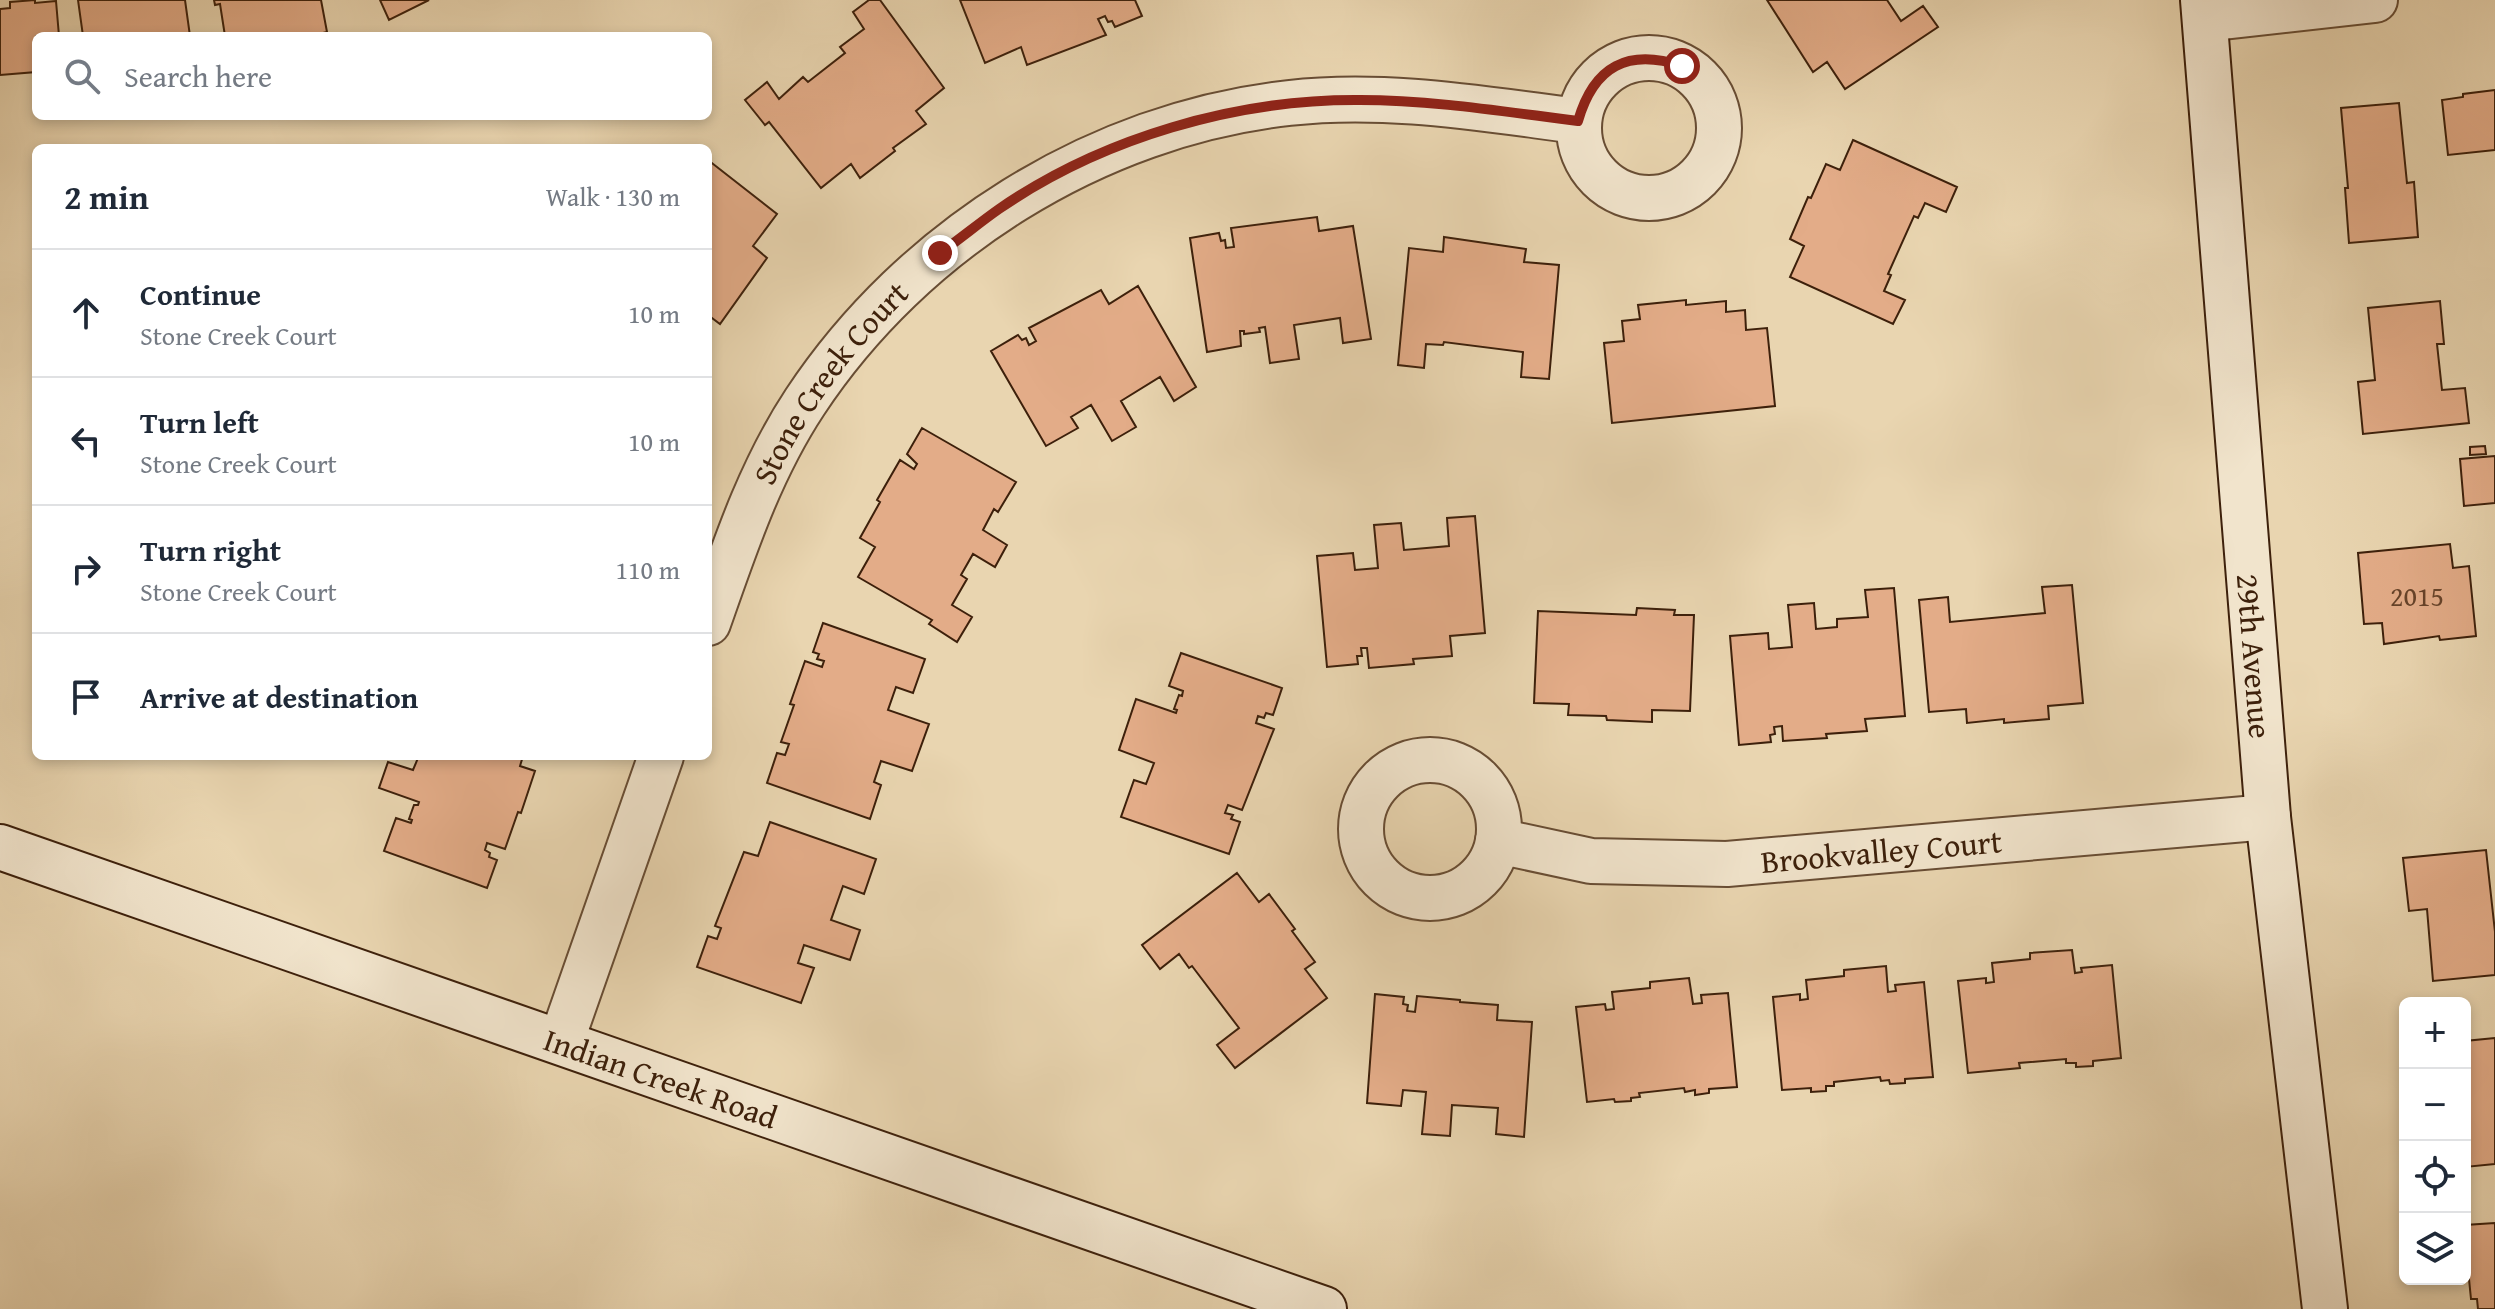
<!DOCTYPE html>
<html lang="en">
<head>
<meta charset="utf-8">
<style>
	:root { --surface:#fff; --page:#f2f2f3; --text:#1f2937; --muted:#747a83; --line:#e0e1e3 }
	body { margin:0; font-family:"Gentium Book Plus",serif; background:var(--page); color:var(--text) }
	.controls { position:absolute; right:24px; bottom:24px; display:grid; overflow:hidden; border-radius:12px; box-shadow:0 4px 12px #0003 }
	.controls button { width:72px; height:72px; display:grid; place-items:center; padding:0; border:0; border-bottom:2px solid var(--line); background:var(--surface); color:var(--text); font:40px sans-serif }
	.stop { position:absolute; width:24px; height:24px; margin:-18px; border:6px solid #8f2418; border-radius:50%; background:#fff }
	.stop.end { background:#8f2418; border-color:#fff; box-shadow:0 2px 8px #0008 }
	.list { margin:0; padding:0; list-style:none }
	h2 { display:flex; justify-content:space-between; align-items:center; height:104px; margin:0; padding:0 32px; font-size:34px }
	h2 small { font-size:26px; font-weight:400; color:var(--muted) }
	.list li { display:grid; grid-template-columns:52px 1fr auto; gap:24px; align-items:center; box-sizing:border-box; height:128px; padding:0 32px; border-top:2px solid var(--line) }
	.list b { display:block; font-size:30px; white-space:nowrap }
	.list p { margin:0; font-size:26px; white-space:nowrap; color:var(--muted) }
	.list em { font-size:26px; font-style:normal; color:var(--muted) }
	.icon { flex:none; width:44px; height:44px; fill:none; stroke:currentColor; stroke-width:2; stroke-linecap:round; stroke-linejoin:round }
	.map { position:relative; flex:none; width:2495px; height:1309px; overflow:hidden }
	.search { position:absolute; background:var(--surface); box-shadow:0 4px 12px #0003; left:32px; top:32px; width:680px; height:88px; display:flex; align-items:center; gap:20px; box-sizing:border-box; padding:0 28px; border-radius:12px; color:var(--muted); font-size:30px }
	.panel { position:absolute; background:var(--surface); box-shadow:0 4px 12px #0003; left:32px; top:144px; width:680px; height:616px; border-radius:12px }
	.map>svg:first-child { display:block }
</style>
</head>
<body>
<div class="map">
<svg width="2495" height="1309" viewBox="0 0 2495 1309">
	<rect width="100%" height="100%" fill="#e9d5b0"/>
	<filter id="stains"><feTurbulence type="fractalNoise" baseFrequency=".0025" numOctaves="4"/><feColorMatrix values="0 0 0 0 .2 0 0 0 0 .09 0 0 0 0 .02 0 0 0 .5 -.17"/></filter>
	<radialGradient id="worn" r=".72"><stop offset=".6" stop-color="#630" stop-opacity="0"/><stop offset="1" stop-color="#630" stop-opacity=".3"/></radialGradient>
	<!-- building -->
	<path fill="#e3ac88" stroke="#3d200b" stroke-width="2" d="M 35,0 L 35,3 L 56,1 L 59,36 L 36,36 L 36,72 L 0,75 L 0,9 L 10,8 L 10,2 Z
		M 78,0 L 185,0 L 190,36 L 83,36 Z
		M 214,0 L 321,0 L 327,32 L 311,36 L 225,36 L 220,4 L 215,5 Z
		M 380,0 L 429,0 L 389,20 Z
		M 869,0 L 880,0 L 944,88 L 916,111 L 926,124 L 893,148 L 895,151 L 860,178 L 851,164 L 821,188 L 769,122 L 765,125 L 745,100 L 767,82 L 779,99 L 803,77 L 808,82 L 845,53 L 840,47 L 864,29 L 853,12 Z
		M 960,0 L 1135,0 L 1142,16 L 1115,27 L 1112,21 L 1108,22 L 1105,16 L 1098,19 L 1106,35 L 1027,65 L 1021,47 L 985,63 Z
		M 1767,0 L 1887,0 L 1901,21 L 1923,6 L 1938,27 L 1845,89 L 1827,62 L 1813,72 Z
		M 2495,90 L 2495,150 L 2448,155 L 2442,100 L 2463,97 L 2463,94 Z
		M 2399,103 L 2407,183 L 2414,182 L 2418,237 L 2349,243 L 2345,188 L 2348,188 L 2341,108 Z
		M 1853,140 L 1957,187 L 1946,212 L 1925,203 L 1918,218 L 1914,216 L 1888,274 L 1891,275 L 1884,291 L 1905,300 L 1893,324 L 1790,277 L 1804,246 L 1790,239 L 1808,197 L 1811,198 L 1826,164 L 1840,170 Z
		M 708,160 L 777,214 L 753,246 L 767,258 L 720,324 L 708,315 Z
		M 1317,217 L 1319,231 L 1353,226 L 1371,339 L 1343,343 L 1340,318 L 1294,325 L 1299,359 L 1270,363 L 1265,327 L 1259,328 L 1260,332 L 1244,334 L 1244,331 L 1240,331 L 1241,346 L 1207,352 L 1190,238 L 1219,233 L 1221,241 L 1225,240 L 1226,248 L 1234,247 L 1231,228 Z
		M 1444,237 L 1526,249 L 1524,262 L 1559,265 L 1549,379 L 1521,377 L 1523,352 L 1444,342 L 1443,345 L 1426,344 L 1424,368 L 1398,365 L 1409,248 L 1443,252 Z
		M 1138,286 L 1196,387 L 1174,401 L 1160,377 L 1121,401 L 1136,427 L 1112,441 L 1091,405 L 1071,417 L 1078,428 L 1046,446 L 991,351 L 1018,335 L 1022,340 L 1026,338 L 1029,345 L 1036,341 L 1029,328 L 1101,290 L 1109,304 Z
		M 1686,300 L 1686,305 L 1726,301 L 1726,312 L 1745,310 L 1746,330 L 1767,328 L 1775,406 L 1612,423 L 1604,343 L 1624,341 L 1622,321 L 1640,319 L 1638,305 Z
		M 2440,301 L 2444,344 L 2437,344 L 2442,390 L 2465,388 L 2469,423 L 2363,434 L 2358,382 L 2375,380 L 2368,308 Z
		M 922,428 L 1016,482 L 998,512 L 994,509 L 983,530 L 1007,545 L 995,567 L 973,554 L 961,575 L 967,579 L 952,605 L 972,617 L 957,642 L 929,624 L 932,620 L 858,577 L 875,547 L 860,538 L 880,502 L 877,500 L 900,460 L 914,469 L 917,464 L 907,454 Z
		M 2485,446 L 2486,454 L 2470,455 L 2470,447 Z
		M 2495,456 L 2495,503 L 2464,506 L 2460,459 Z
		M 1475,516 L 1485,633 L 1450,636 L 1452,656 L 1413,659 L 1414,664 L 1369,668 L 1367,648 L 1361,648 L 1362,656 L 1357,656 L 1358,664 L 1327,667 L 1317,556 L 1353,553 L 1355,570 L 1378,568 L 1374,525 L 1401,523 L 1404,550 L 1449,546 L 1447,518 Z
		M 2450,544 L 2453,568 L 2469,566 L 2476,636 L 2440,640 L 2439,636 L 2384,644 L 2382,623 L 2364,624 L 2358,553 Z
		M 2072,585 L 2083,703 L 2048,706 L 2049,719 L 2004,723 L 2004,719 L 1967,723 L 1966,709 L 1929,712 L 1919,600 L 1948,597 L 1950,622 L 2045,613 L 2042,587 Z
		M 1894,588 L 1905,716 L 1865,719 L 1867,731 L 1826,734 L 1827,738 L 1783,741 L 1782,726 L 1774,727 L 1775,734 L 1770,735 L 1771,742 L 1739,745 L 1730,636 L 1768,633 L 1769,649 L 1792,647 L 1788,605 L 1814,603 L 1816,629 L 1837,627 L 1837,619 L 1868,617 L 1865,590 Z
		M 1637,608 L 1675,610 L 1674,615 L 1694,615 L 1690,711 L 1652,710 L 1652,722 L 1607,720 L 1606,716 L 1568,715 L 1569,704 L 1534,703 L 1538,611 L 1636,615 Z
		M 823,623 L 925,659 L 913,693 L 896,687 L 888,710 L 929,724 L 912,771 L 881,761 L 874,782 L 881,785 L 870,819 L 767,783 L 777,753 L 785,755 L 789,744 L 781,742 L 794,705 L 790,704 L 805,661 L 822,667 L 824,661 L 817,659 L 819,654 L 813,652 Z
		M 1181,653 L 1282,688 L 1273,715 L 1266,713 L 1264,718 L 1258,716 L 1256,723 L 1274,729 L 1242,810 L 1228,805 L 1225,813 L 1233,815 L 1231,819 L 1240,822 L 1229,854 L 1121,817 L 1134,780 L 1146,784 L 1154,763 L 1119,750 L 1136,699 L 1176,713 L 1177,710 L 1174,709 L 1179,695 L 1182,696 L 1183,691 L 1169,686 Z
		M 411,756 L 523,756 L 520,766 L 535,771 L 521,813 L 518,812 L 505,849 L 487,843 L 485,850 L 490,853 L 489,857 L 497,860 L 487,888 L 384,851 L 396,818 L 411,823 L 412,820 L 409,819 L 414,805 L 418,805 L 419,802 L 379,788 L 388,762 L 413,770 L 418,758 Z
		M 770,822 L 876,859 L 864,894 L 843,886 L 831,920 L 860,930 L 850,960 L 804,945 L 798,963 L 814,968 L 801,1003 L 697,967 L 708,936 L 717,939 L 721,928 L 715,926 L 744,852 L 758,856 Z
		M 2486,850 L 2495,932 L 2495,975 L 2433,981 L 2427,909 L 2409,911 L 2403,858 Z
		M 1237,873 L 1259,902 L 1269,894 L 1295,929 L 1292,931 L 1315,962 L 1305,969 L 1327,998 L 1235,1068 L 1217,1045 L 1239,1028 L 1192,966 L 1189,968 L 1179,954 L 1160,969 L 1142,945 Z
		M 2072,950 L 2075,973 L 2082,972 L 2081,968 L 2112,965 L 2121,1058 L 2093,1061 L 2093,1066 L 2076,1067 L 2076,1063 L 2066,1063 L 2066,1059 L 2019,1063 L 2020,1068 L 1968,1073 L 1958,981 L 1986,978 L 1986,983 L 1994,982 L 1992,963 L 2030,959 L 2030,953 Z
		M 1886,966 L 1888,992 L 1896,991 L 1895,985 L 1924,982 L 1933,1077 L 1905,1079 L 1905,1083 L 1890,1084 L 1889,1080 L 1881,1081 L 1880,1077 L 1834,1082 L 1834,1086 L 1826,1086 L 1826,1091 L 1811,1092 L 1811,1088 L 1782,1090 L 1773,997 L 1800,994 L 1800,1000 L 1808,999 L 1806,980 L 1844,976 L 1844,970 Z
		M 1689,978 L 1693,1004 L 1702,1003 L 1701,995 L 1728,993 L 1737,1087 L 1709,1089 L 1709,1093 L 1695,1095 L 1695,1090 L 1685,1092 L 1684,1088 L 1639,1093 L 1640,1097 L 1631,1098 L 1631,1101 L 1615,1102 L 1614,1099 L 1587,1102 L 1576,1007 L 1605,1004 L 1606,1010 L 1614,1009 L 1612,992 L 1650,988 L 1650,982 Z
		M 1375,994 L 1404,997 L 1403,1004 L 1408,1005 L 1407,1011 L 1415,1012 L 1417,996 L 1460,1000 L 1460,1002 L 1498,1005 L 1497,1020 L 1532,1022 L 1524,1137 L 1496,1134 L 1498,1108 L 1452,1105 L 1450,1136 L 1422,1134 L 1426,1092 L 1403,1090 L 1401,1106 L 1367,1103 Z
		M 2495,1038 L 2495,1164 L 2465,1167 L 2465,1041 Z
		M 2495,1223 L 2495,1309 L 2478,1309 L 2477,1299 L 2471,1299 L 2468,1269 L 2465,1269 L 2465,1225 Z"/>
	<g fill="none" stroke-linecap="round" stroke-linejoin="round">
		<defs>
			<g id="street">
				<path d="M 2205,19 L 2375,0"/>
				<circle cx="1649" cy="128" r="70"/>
				<path id="s1" d="M 708,623 C 735,546 760,470 805,402 C 912,240 1096,124 1289,103 C 1386,92 1483,109 1578,121"/>
				<circle cx="1430" cy="829" r="69"/>
				<path id="s2" d="M 1498,841 L 1591,861 L 1727,864 L 2268,817"/>
				<path d="M 561,1042 L 661,756"/>
			</g>
			<g id="secondary">
				<path id="s3" d="M 2203,0 L 2268,817 L 2325,1309"/>
				<path id="s4" d="M 0,847 L 1324,1309"/>
			</g>
		</defs>
		<!-- street casing -->
		<use href="#street" stroke="#684d34" stroke-width="48"/>
		<!-- secondary casing -->
		<use href="#secondary" stroke="#3d200b" stroke-width="48"/>
		<!-- street -->
		<use href="#street" stroke="#f1e4cc" stroke-width="44"/>
		<!-- secondary -->
		<use href="#secondary" stroke="#f1e4cc" stroke-width="44"/>
	</g>
	<g fill="none" stroke-linecap="round" stroke-linejoin="round">
		<!-- route -->
		<path stroke="#8f2418" stroke-width="10" d="M 940,253 C 960,239 979,223 999,209 C 1102,138 1236,99 1360,100 C 1433,100 1506,112 1578,121 C 1594,66 1628,48 1682,66"/>
	</g>
	<g text-anchor="middle" dominant-baseline="central" stroke-width="7" stroke-linejoin="round" paint-order="stroke">
		<!-- number labels -->
		<g font-size="28" fill="#66432a">
			<text x="2417" y="595">2015</text>
		</g>
		<!-- street labels -->
		<g font-size="32" fill="#3d200b" stroke="#f1e4cc">
			<text stroke="none"><textPath href="#s1" startOffset="272">Stone Creek Court</textPath></text>
			<text stroke="none"><textPath href="#s3" startOffset="658">29th Avenue</textPath></text>
			<text stroke="none"><textPath href="#s2" startOffset="386">Brookvalley Court</textPath></text>
			<text stroke="none"><textPath href="#s4" startOffset="700">Indian Creek Road</textPath></text>
		</g>
	</g>
	<rect width="100%" height="100%" filter="url(#stains)"/>
	<rect width="100%" height="100%" fill="url(#worn)"/>
</svg>
<div class="controls">
<button>+</button>
<button>−</button>
<button><svg class="icon" aria-label="locate" viewBox="0 0 24 24"><circle cx="12" cy="12" r="6"/><path d="M12 2v4M12 18v4M2 12h4M18 12h4"/></svg></button>
<button><svg class="icon" aria-label="layers" viewBox="0 0 24 24"><path d="M12 4l9 5-9 5-9-5zM3 14l9 5 9-5"/></svg></button>
</div>
<div class="stop" style="left:1682px;top:66px"></div>
<div class="stop end" style="left:940px;top:253px"></div>
<div class="search"><svg class="icon" aria-label="search" viewBox="0 0 24 24"><circle cx="10" cy="10" r="6"/><path d="M15 15l6 6"/></svg>Search here</div>
<section class="panel">
<h2>2 min<small>Walk · 130 m</small></h2>
<ul class="list">
<li><svg class="icon" aria-label="ahead" viewBox="0 0 24 24"><path d="M12 20V5M6 11l6-6 6 6"/></svg><div><b>Continue</b><p>Stone Creek Court</p></div><em>10 m</em></li>
<li><svg class="icon" aria-label="left" viewBox="0 0 24 24"><path d="M17 20v-9H6M10 6l-5 5 5 5"/></svg><div><b>Turn left</b><p>Stone Creek Court</p></div><em>10 m</em></li>
<li><svg class="icon" aria-label="right" viewBox="0 0 24 24"><path d="M7 20v-9h11M14 6l5 5-5 5"/></svg><div><b>Turn right</b><p>Stone Creek Court</p></div><em>110 m</em></li>
<li><svg class="icon" aria-label="arrive" viewBox="0 0 24 24"><path d="M6 21V4h12l-3 4 3 4H6"/></svg><div><b>Arrive at destination</b></div></li>
</ul>
</section>
</div>
</body>
</html>
